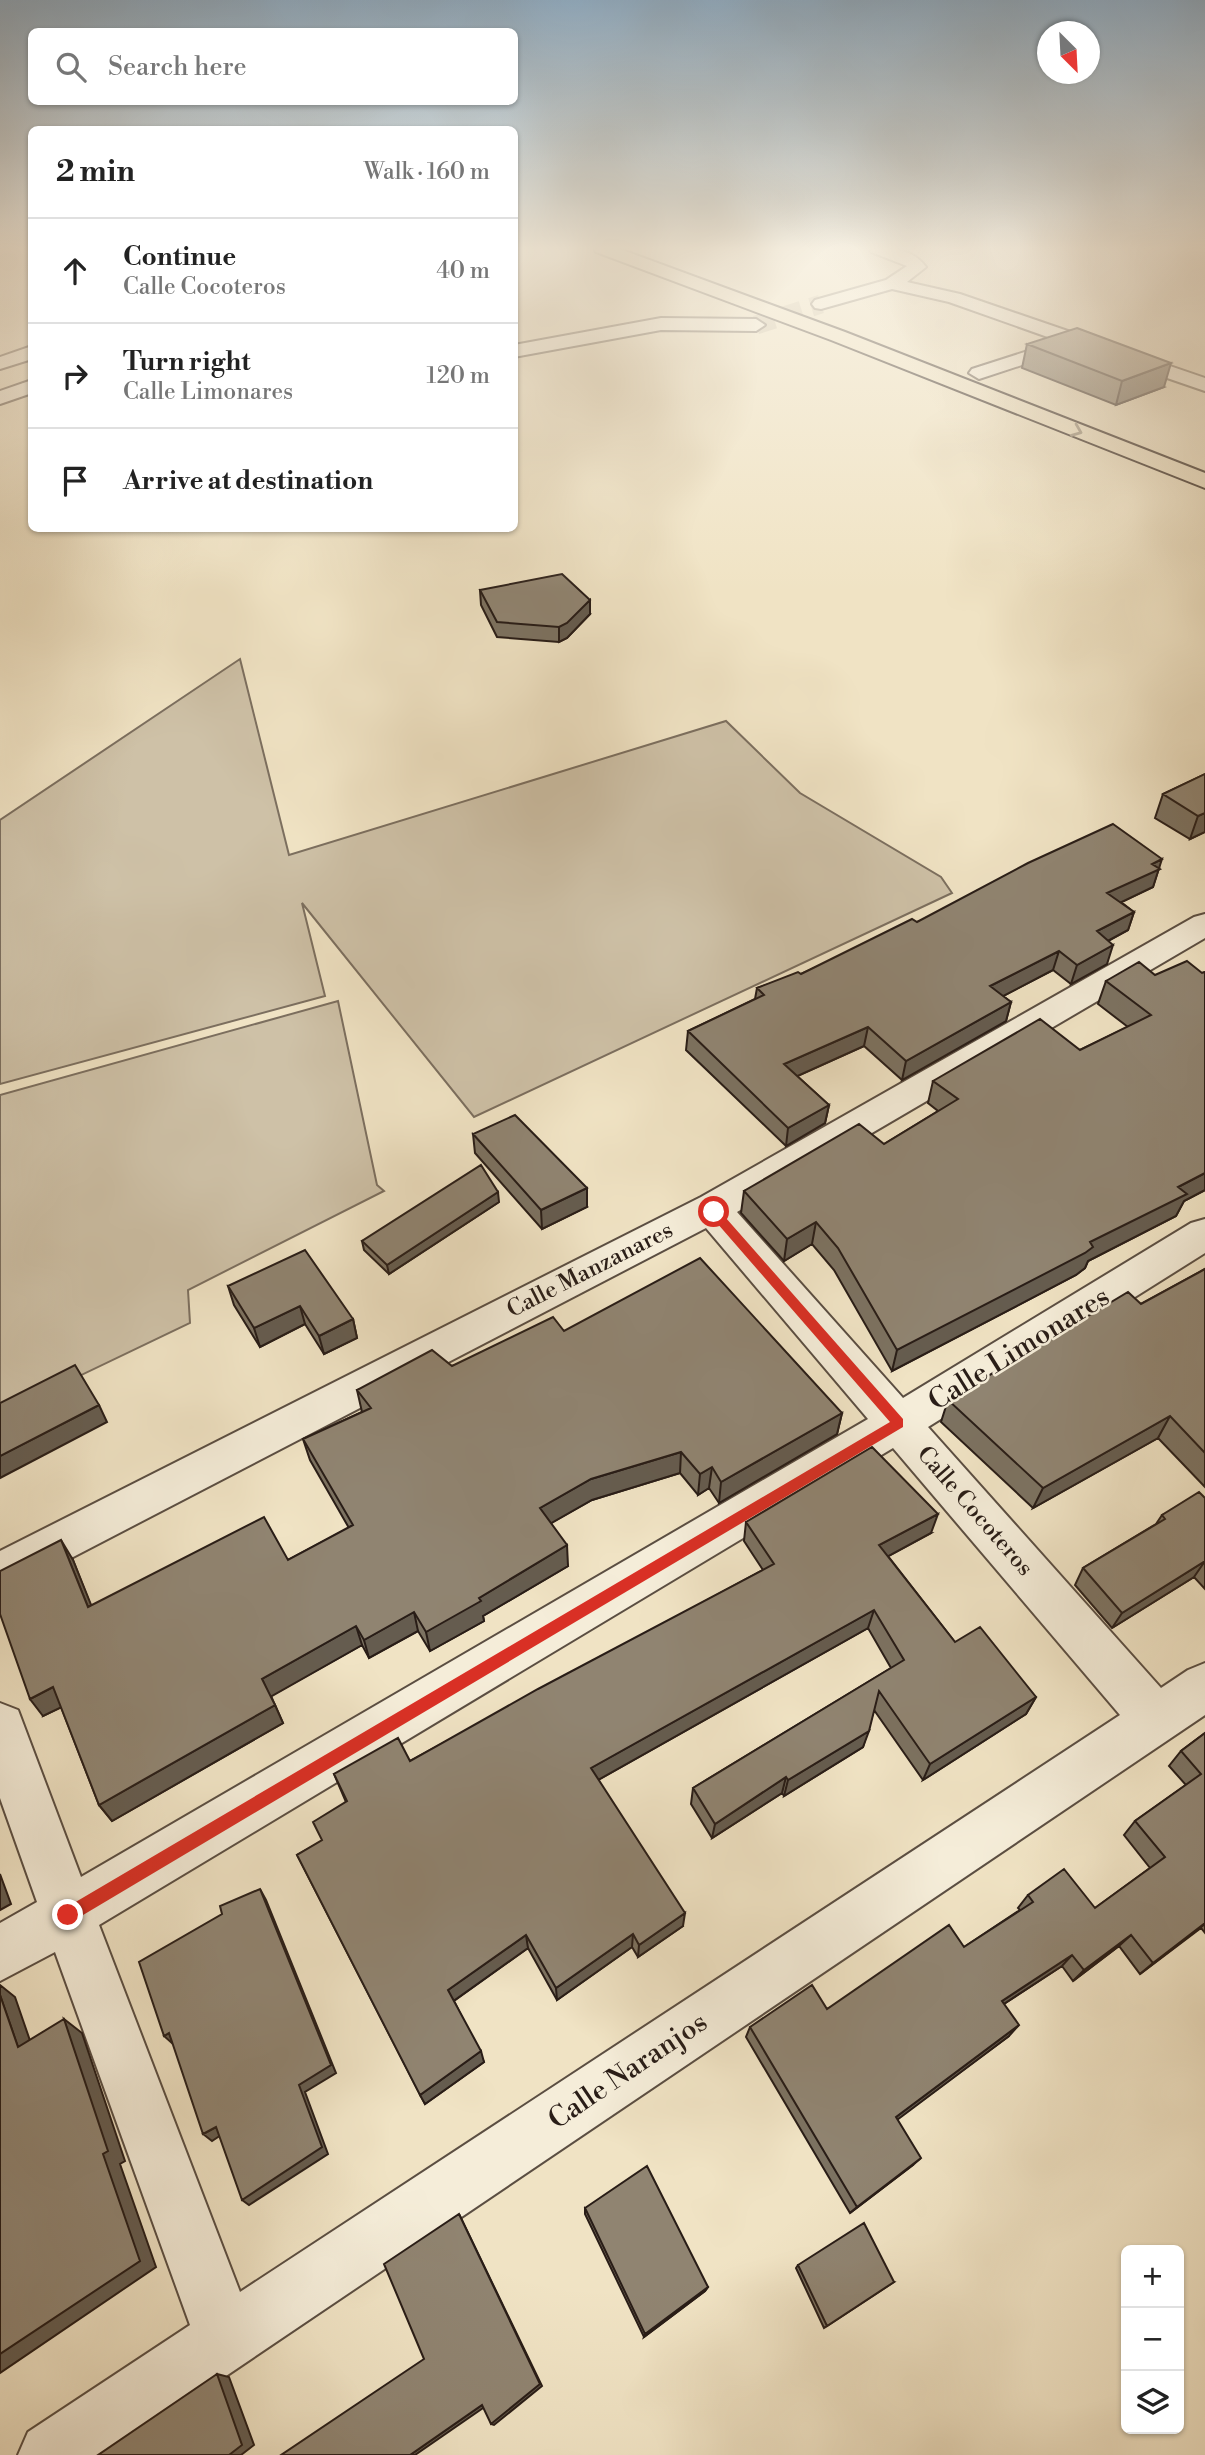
<!DOCTYPE html>
<html lang="en">
<head>
<meta charset="utf-8">
<style>
	:root { --surface:#fff; --page:#f2f2f2; --text:#222; --muted:#767676; --line:#e0e0e0 }
	body { margin:0; font-family:"Libre Bodoni",serif; background:var(--page); color:var(--text) }
	.controls { position:absolute; right:21px; bottom:21px; display:grid; overflow:hidden; border-radius:10px; box-shadow:0 2px 5px #0004 }
	.controls button { width:63px; height:63px; display:grid; place-items:center; padding:0; border:0; border-bottom:2px solid var(--line); background:var(--surface); color:var(--text); font:35px sans-serif }
	.compass { position:absolute; left:1037px; top:21px; width:63px; height:63px; border-radius:50%; background:var(--surface); box-shadow:0 2px 5px #0004; rotate:156deg }
	.stop { position:absolute; width:21px; height:21px; margin:-16px; border:5px solid #d93025; border-radius:50%; background:#fff }
	.stop.end { background:#d93025; border-color:#fff; box-shadow:0 2px 7px #0008 }
	.list { margin:0; padding:0; list-style:none }
	h2 { display:flex; justify-content:space-between; align-items:center; height:91px; margin:0; padding:0 28px; font-size:30px }
	h2 small { font-size:23px; font-weight:400; color:var(--muted) }
	.list li { display:grid; grid-template-columns:46px 1fr auto; gap:21px; align-items:center; box-sizing:border-box; height:105px; padding:0 28px; border-top:2px solid var(--line) }
	.list b { display:block; font-size:26px; white-space:nowrap }
	.list p { margin:0; font-size:23px; white-space:nowrap; color:var(--muted) }
	.list em { font-size:23px; font-style:normal; color:var(--muted) }
	.icon { flex:none; width:38px; height:38px; fill:none; stroke:currentColor; stroke-width:2; stroke-linecap:round; stroke-linejoin:round }
	.map { position:relative; flex:none; width:1205px; height:2455px; overflow:hidden }
	.search { position:absolute; background:var(--surface); box-shadow:0 2px 5px #0004; left:28px; top:28px; width:490px; height:77px; display:flex; align-items:center; gap:18px; box-sizing:border-box; padding:0 24px; border-radius:10px; color:var(--muted); font-size:26px }
	.panel { position:absolute; background:var(--surface); box-shadow:0 2px 5px #0004; left:28px; top:126px; width:490px; height:406px; border-radius:10px }
	.map>svg:first-child { display:block }
</style>
</head>
<body>
<div class="map">
<svg width="1205" height="2455" viewBox="0 0 1205 2455">
	<rect width="100%" height="100%" fill="#f0e3c4"/>
	<filter id="stains"><feTurbulence type="fractalNoise" baseFrequency=".00286" numOctaves="4"/><feColorMatrix values="0 0 0 0 .2 0 0 0 0 .09 0 0 0 0 .02 0 0 0 .5 -.17"/></filter>
	<radialGradient id="worn" r=".72"><stop offset=".6" stop-color="#630" stop-opacity="0"/><stop offset="1" stop-color="#630" stop-opacity=".3"/></radialGradient>
	<!-- green -->
	<path fill="#cec1a7" stroke="#7c6f5f" stroke-width="2" d="M 240,659 L 289,855 L 726,721 L 800,793 L 941,877 L 952,893 L 474,1117 L 302,903 L 325,996 L 0,1084 L 0,820 Z
		M 338,1001 L 377,1185 L 384,1191 L 188,1290 L 190,1323 L 0,1414 L 0,1095 Z"/>
	<g fill="none" stroke-linecap="round" stroke-linejoin="round">
		<!-- minor-tunnel -->
		<path stroke="#c8bba1" stroke-width="19" stroke-dasharray="19 10" stroke-linecap="butt" d="M 756,325 L 821,304"/>
		<defs>
			<path id="minor" d="M 869,248 C 890,248 912,248 926,267 L 907,282 L 960,294 L 1205,378 L 1205,391 L 1077,347 L 979,379 L 969,373 L 972,369 L 1059,341 L 949,302 L 892,289 L 821,309 L 815,308 L 812,304 L 815,300 L 886,280 L 907,266 L 871,252 Z
				M 661,318 L 756,319 L 765,325 L 756,331 L 661,330 L 514,357 L 514,345 Z
				M 32,346 L 32,359 L 0,369 L 0,357 Z
				M 32,380 L 32,393 L 0,404 L 0,391 Z
				M 1205,914 L 1205,938 L 737,1212 L 903,1398 L 1191,1223 L 1205,1219 L 1205,1253 L 928,1427 L 1161,1688 L 1188,1670 L 1205,1663 L 1205,1715 L 109,2455 L 18,2455 L 28,2432 L 190,2325 L 55,1952 L 0,1981 L 0,1923 L 37,1902 L 0,1798 L 0,1703 L 18,1710 L 81,1877 L 868,1419 L 706,1228 L 0,1595 L 0,1551 L 701,1197 L 1194,917 ZM 893,1448 L 1120,1715 L 240,2292 L 99,1925 Z"/>
			<path id="major" d="M 594,248 L 617,248 L 845,332 L 1205,473 L 1205,488 L 831,340 L 596,252 Z"/>
		</defs>
		<!-- minor casing -->
		<use href="#minor" stroke="#5b4e42" stroke-width="4"/>
		<!-- major casing -->
		<use href="#major" stroke="#291d17" stroke-width="4"/>
		<!-- minor -->
		<use href="#minor" fill="#f5edd9" fill-rule="evenodd"/>
		<!-- major -->
		<use href="#major" fill="#f0e3c4" fill-rule="evenodd"/>
	</g>
	<!-- wall -->
	<path fill="#7c7261" stroke="#291d17" stroke-width="2" d="M 1027,344 L 1164,387 L 1116,405 L 1022,368 Z
		M 480,590 L 590,614 L 567,638 L 559,642 L 497,637 L 481,605 Z
		M 1205,774 L 1205,832 L 1190,839 L 1155,818 L 1163,794 Z
		M 1159,868 L 1153,887 L 1121,902 L 1134,912 L 1128,930 L 1108,941 L 1107,964 L 1071,984 L 1053,970 L 1003,996 L 1011,1002 L 1006,1021 L 902,1080 L 864,1046 L 797,1076 L 829,1105 L 825,1123 L 786,1146 L 686,1050 L 688,1031 L 755,999 L 757,988 L 801,974 L 917,922 Z
		M 1205,972 L 1205,1190 L 1184,1201 L 1176,1216 L 1088,1261 L 1085,1268 L 1076,1275 L 892,1371 L 834,1270 L 812,1244 L 784,1261 L 741,1213 L 744,1191 L 884,1144 L 938,1111 L 928,1103 L 933,1081 L 1080,1050 L 1128,1027 L 1098,1004 L 1106,981 L 1155,975 L 1202,973 Z
		M 473,1134 L 587,1207 L 542,1229 L 475,1153 Z
		M 499,1202 L 389,1274 L 364,1250 L 362,1241 Z
		M 1205,1269 L 1205,1487 L 1158,1438 L 1033,1508 L 941,1422 L 948,1400 L 1141,1304 Z
		M 228,1286 L 353,1319 L 357,1338 L 324,1354 L 305,1324 L 260,1347 L 234,1305 Z
		M 564,1331 L 842,1413 L 837,1434 L 719,1503 L 709,1488 L 698,1495 L 680,1473 L 592,1500 L 551,1523 L 568,1566 L 483,1616 L 484,1621 L 430,1651 L 418,1631 L 369,1658 L 362,1645 L 271,1696 L 283,1723 L 112,1821 L 99,1805 L 61,1707 L 43,1716 L 73,1560 L 91,1606 L 288,1560 L 349,1528 L 310,1460 L 303,1439 L 362,1412 L 357,1390 L 452,1366 Z
		M 1205,1498 L 1205,1589 L 1194,1577 L 1112,1628 L 1075,1585 L 1083,1568 L 1156,1524 L 1162,1515 Z
		M 746,1522 L 931,1533 L 888,1556 L 955,1642 L 1036,1697 L 1026,1714 L 923,1780 L 874,1710 L 863,1747 L 784,1796 L 782,1793 L 712,1838 L 691,1804 L 693,1788 L 891,1668 L 868,1628 L 598,1780 L 683,1926 L 638,1957 L 632,1947 L 557,2000 L 528,1948 L 454,2001 L 484,2062 L 425,2104 L 297,1855 L 322,1841 L 346,1802 L 334,1774 L 410,1761 L 763,1570 L 744,1541 Z
		M 1205,1733 L 1205,1933 L 1201,1928 L 1140,1974 L 1119,1946 L 1073,1981 L 1062,1966 L 1004,2004 L 1009,2036 L 897,2119 L 913,2165 L 850,2213 L 746,2037 L 750,2027 L 827,2009 L 964,1947 L 1020,1910 L 1018,1908 L 1028,1895 L 1095,1908 L 1150,1868 L 1124,1835 L 1135,1821 L 1186,1785 L 1169,1766 L 1181,1751 Z
		M 585,2208 L 708,2287 L 705,2291 L 644,2337 L 585,2214 Z
		M 798,2265 L 894,2282 L 824,2328 L 796,2268 Z"/>
	<!-- shaded-wall -->
	<path fill="#655c4f" stroke="#291d17" stroke-width="2" d="M 1171,363 L 1164,387 L 1116,405 L 1122,381 Z
		M 590,600 L 590,614 L 567,638 L 559,642 L 559,627 Z
		M 1205,813 L 1205,832 L 1190,839 L 1198,816 Z
		M 1162,859 L 1153,887 L 1101,912 L 1107,893 L 1152,864 Z
		M 1134,912 L 1128,930 L 1091,950 L 1097,931 Z
		M 1113,945 L 1107,964 L 1071,984 L 1077,965 Z
		M 1059,951 L 1053,970 L 986,1005 L 990,986 Z
		M 1011,1002 L 1006,1021 L 902,1080 L 906,1061 Z
		M 868,1027 L 864,1046 L 782,1083 L 784,1064 Z
		M 829,1105 L 825,1123 L 786,1146 L 788,1128 Z
		M 1205,1173 L 1205,1190 L 1184,1201 L 1176,1216 L 1088,1261 L 1085,1268 L 1076,1275 L 892,1371 L 897,1350 L 1178,1187 Z
		M 587,1188 L 587,1207 L 542,1229 L 541,1210 Z
		M 498,1192 L 499,1202 L 389,1274 L 387,1265 Z
		M 816,1222 L 812,1244 L 784,1261 L 787,1239 Z
		M 300,1306 L 305,1324 L 260,1347 L 254,1328 Z
		M 353,1319 L 357,1338 L 324,1354 L 319,1336 Z
		M 99,1405 L 107,1422 L 0,1478 L 0,1456 Z
		M 842,1413 L 837,1434 L 719,1503 L 721,1482 Z
		M 1170,1416 L 1158,1438 L 1033,1508 L 1043,1488 Z
		M 681,1452 L 680,1473 L 592,1500 L 541,1529 L 540,1508 L 591,1479 Z
		M 712,1467 L 709,1488 L 698,1495 L 700,1474 Z
		M 938,1514 L 931,1533 L 874,1564 L 879,1545 Z
		M 61,1540 L 73,1560 L 100,1627 L 88,1607 Z
		M 567,1545 L 568,1566 L 483,1616 L 484,1621 L 430,1651 L 426,1632 L 479,1598 Z
		M 1205,1561 L 1194,1577 L 1112,1628 L 1122,1613 Z
		M 874,1610 L 868,1628 L 591,1784 L 591,1768 Z
		M 414,1612 L 418,1631 L 369,1658 L 364,1640 Z
		M 356,1626 L 362,1645 L 270,1697 L 262,1679 Z
		M 53,1687 L 66,1705 L 43,1716 L 30,1699 Z
		M 1036,1697 L 1026,1714 L 923,1780 L 930,1764 Z
		M 275,1705 L 283,1723 L 112,1821 L 99,1805 Z
		M 869,1731 L 863,1747 L 784,1796 L 788,1780 Z
		M 786,1777 L 782,1793 L 712,1838 L 715,1824 Z
		M 0,1874 L 11,1904 L 0,1910 Z
		M 260,1889 L 266,1900 L 336,2073 L 305,2092 L 328,2154 L 249,2205 L 242,2200 L 299,2085 Z
		M 685,1913 L 683,1926 L 638,1957 L 639,1945 Z
		M 1205,1923 L 1205,1924 L 1140,1974 L 1153,1963 Z
		M 633,1934 L 632,1947 L 557,2000 L 556,1988 Z
		M 526,1935 L 528,1948 L 452,2002 L 448,1990 Z
		M 1131,1935 L 1119,1946 L 1073,1981 L 1084,1970 Z
		M 1072,1955 L 1062,1966 L 993,2011 L 1002,2001 Z
		M 0,1985 L 15,1997 L 37,2061 L 18,2047 L 0,1995 Z
		M 64,2019 L 82,2033 L 125,2161 L 120,2164 L 156,2267 L 0,2373 L 0,2354 L 103,2154 Z
		M 1019,2025 L 1009,2036 L 889,2126 L 896,2117 Z
		M 169,2033 L 173,2044 L 164,2036 Z
		M 481,2051 L 484,2062 L 425,2104 L 420,2095 Z
		M 216,2127 L 224,2133 L 212,2141 L 203,2134 Z
		M 921,2158 L 913,2165 L 850,2213 L 857,2207 Z
		M 459,2214 L 542,2386 L 494,2425 L 491,2424 Z
		M 708,2287 L 705,2291 L 644,2337 L 645,2334 Z
		M 217,2374 L 229,2377 L 254,2445 L 241,2455 L 229,2455 Z
		M 482,2405 L 486,2406 L 415,2455 L 410,2455 Z"/>
	<!-- building -->
	<path fill="#908471" stroke="#291d17" stroke-width="2" d="M 1077,328 L 1171,363 L 1122,381 L 1027,344 Z
		M 562,574 L 590,600 L 567,623 L 559,627 L 497,622 L 480,590 Z
		M 1205,774 L 1205,813 L 1198,816 L 1163,794 Z
		M 1113,824 L 1162,859 L 1152,864 L 1160,869 L 1107,893 L 1134,912 L 1097,931 L 1113,945 L 1077,965 L 1059,951 L 990,986 L 1011,1002 L 906,1061 L 868,1027 L 784,1064 L 829,1105 L 788,1128 L 688,1031 L 764,995 L 757,988 L 798,972 L 801,974 L 912,919 L 917,922 L 1028,863 Z
		M 1187,961 L 1202,973 L 1205,972 L 1205,1173 L 1178,1187 L 1187,1194 L 1090,1242 L 1093,1247 L 1085,1253 L 897,1350 L 838,1248 L 816,1222 L 787,1239 L 744,1191 L 859,1124 L 884,1144 L 958,1099 L 933,1081 L 1040,1019 L 1080,1050 L 1151,1015 L 1106,981 L 1139,962 L 1155,975 Z
		M 515,1115 L 587,1188 L 541,1210 L 473,1134 Z
		M 481,1165 L 498,1192 L 387,1265 L 362,1241 Z
		M 305,1250 L 353,1319 L 319,1336 L 300,1306 L 254,1328 L 228,1286 Z
		M 700,1258 L 842,1413 L 721,1482 L 712,1467 L 700,1474 L 681,1452 L 591,1479 L 540,1508 L 567,1545 L 479,1598 L 481,1601 L 426,1632 L 414,1612 L 364,1640 L 356,1626 L 262,1679 L 275,1705 L 99,1805 L 53,1687 L 30,1699 L 0,1614 L 0,1571 L 61,1540 L 88,1607 L 264,1517 L 288,1560 L 353,1525 L 303,1439 L 371,1408 L 357,1390 L 432,1350 L 452,1366 L 553,1317 L 564,1331 Z
		M 1205,1269 L 1205,1453 L 1170,1416 L 1043,1488 L 948,1400 L 1128,1292 L 1141,1304 Z
		M 75,1365 L 99,1405 L 0,1456 L 0,1403 Z
		M 872,1447 L 938,1514 L 879,1545 L 955,1642 L 980,1627 L 1036,1697 L 930,1764 L 879,1691 L 869,1731 L 788,1780 L 786,1777 L 715,1824 L 693,1788 L 904,1660 L 874,1610 L 591,1768 L 685,1913 L 639,1945 L 633,1934 L 556,1988 L 526,1935 L 448,1990 L 481,2051 L 420,2095 L 297,1855 L 322,1840 L 313,1822 L 347,1801 L 334,1774 L 398,1738 L 410,1761 L 538,1689 L 774,1564 L 746,1522 Z
		M 1199,1492 L 1205,1498 L 1205,1561 L 1122,1613 L 1083,1568 L 1165,1519 L 1162,1515 Z
		M 1205,1733 L 1205,1923 L 1153,1963 L 1131,1935 L 1084,1970 L 1072,1955 L 1002,2001 L 1019,2025 L 896,2117 L 921,2158 L 857,2207 L 750,2027 L 812,1985 L 827,2009 L 949,1925 L 964,1947 L 1033,1902 L 1028,1895 L 1064,1869 L 1095,1908 L 1165,1857 L 1135,1821 L 1201,1774 L 1181,1751 Z
		M 260,1889 L 331,2065 L 299,2085 L 322,2147 L 242,2200 L 216,2127 L 203,2134 L 169,2033 L 164,2036 L 139,1962 L 222,1914 L 220,1906 Z
		M 0,1995 L 18,2047 L 64,2019 L 108,2151 L 103,2154 L 140,2261 L 0,2354 Z
		M 647,2166 L 708,2287 L 645,2334 L 585,2208 Z
		M 459,2214 L 540,2384 L 491,2424 L 482,2405 L 410,2455 L 281,2455 L 424,2359 L 384,2264 Z
		M 864,2223 L 894,2282 L 827,2326 L 798,2265 Z
		M 217,2374 L 242,2445 L 229,2455 L 98,2455 Z"/>
	<!-- one-way arrows -->
	<defs><path id="oneway-chevron" d="M-2-3.5L2.5 0L-2 3.5" fill="none" stroke-width="1.6" stroke-linecap="round" stroke-linejoin="round" transform="scale(1.75)"/></defs>
	<use stroke="#968a76" href="#oneway-chevron" transform="translate(1077 431) rotate(22)"/>
	<!-- sky -->
	<linearGradient id="sky" x2="0" y2="1"><stop stop-color="#90acc2"/><stop offset="0.42" stop-color="#f8f2e4"/><stop offset="1" stop-color="#f8f2e4" stop-opacity="0"/></linearGradient>
	<rect width="1205" height="592" fill="url(#sky)"/>
	<!-- route -->
	<path fill="#d93025" d="M 714,1207 L 718,1209 L 903,1419 L 903,1427 L 73,1921 L 68,1923 L 62,1921 L 60,1915 L 62,1910 L 890,1422 L 710,1215 L 708,1212 Z"/>
	<g text-anchor="middle" dominant-baseline="central" stroke-width="5" stroke-linejoin="round" paint-order="stroke">
		<!-- street labels -->
		<g font-size="23" fill="#291d17" stroke="#f5edd9">
			<text transform="translate(590 1270) rotate(-27)">Calle Manzanares</text>
			<text transform="translate(975 1511) rotate(49)">Calle Cocoteros</text>
		</g>
		<!-- near-street labels -->
		<g font-size="28" fill="#291d17" stroke="#f5edd9">
			<text transform="translate(1019 1349) rotate(-32)">Calle Limonares</text>
			<text transform="translate(628 2071) rotate(-34)">Calle Naranjos</text>
		</g>
	</g>
	<rect width="100%" height="100%" filter="url(#stains)"/>
	<rect width="100%" height="100%" fill="url(#worn)"/>
</svg>
<div class="controls">
<button>+</button>
<button>−</button>
<button><svg class="icon" aria-label="layers" viewBox="0 0 24 24"><path d="M12 4l9 5-9 5-9-5zM3 14l9 5 9-5"/></svg></button>
</div>
<svg class="compass" viewBox="-18 -18 36 36"><path d="M0-13l5 13h-10z" fill="#e53935"/><path d="M0 13l5-13h-10z" fill="#767676"/></svg>
<div class="stop" style="left:714px;top:1212px"></div>
<div class="stop end" style="left:68px;top:1915px"></div>
<div class="search"><svg class="icon" aria-label="search" viewBox="0 0 24 24"><circle cx="10" cy="10" r="6"/><path d="M15 15l6 6"/></svg>Search here</div>
<section class="panel">
<h2>2 min<small>Walk · 160 m</small></h2>
<ul class="list">
<li><svg class="icon" aria-label="ahead" viewBox="0 0 24 24"><path d="M12 20V5M6 11l6-6 6 6"/></svg><div><b>Continue</b><p>Calle Cocoteros</p></div><em>40 m</em></li>
<li><svg class="icon" aria-label="right" viewBox="0 0 24 24"><path d="M7 20v-9h11M14 6l5 5-5 5"/></svg><div><b>Turn right</b><p>Calle Limonares</p></div><em>120 m</em></li>
<li><svg class="icon" aria-label="arrive" viewBox="0 0 24 24"><path d="M6 21V4h12l-3 4 3 4H6"/></svg><div><b>Arrive at destination</b></div></li>
</ul>
</section>
</div>
</body>
</html>
